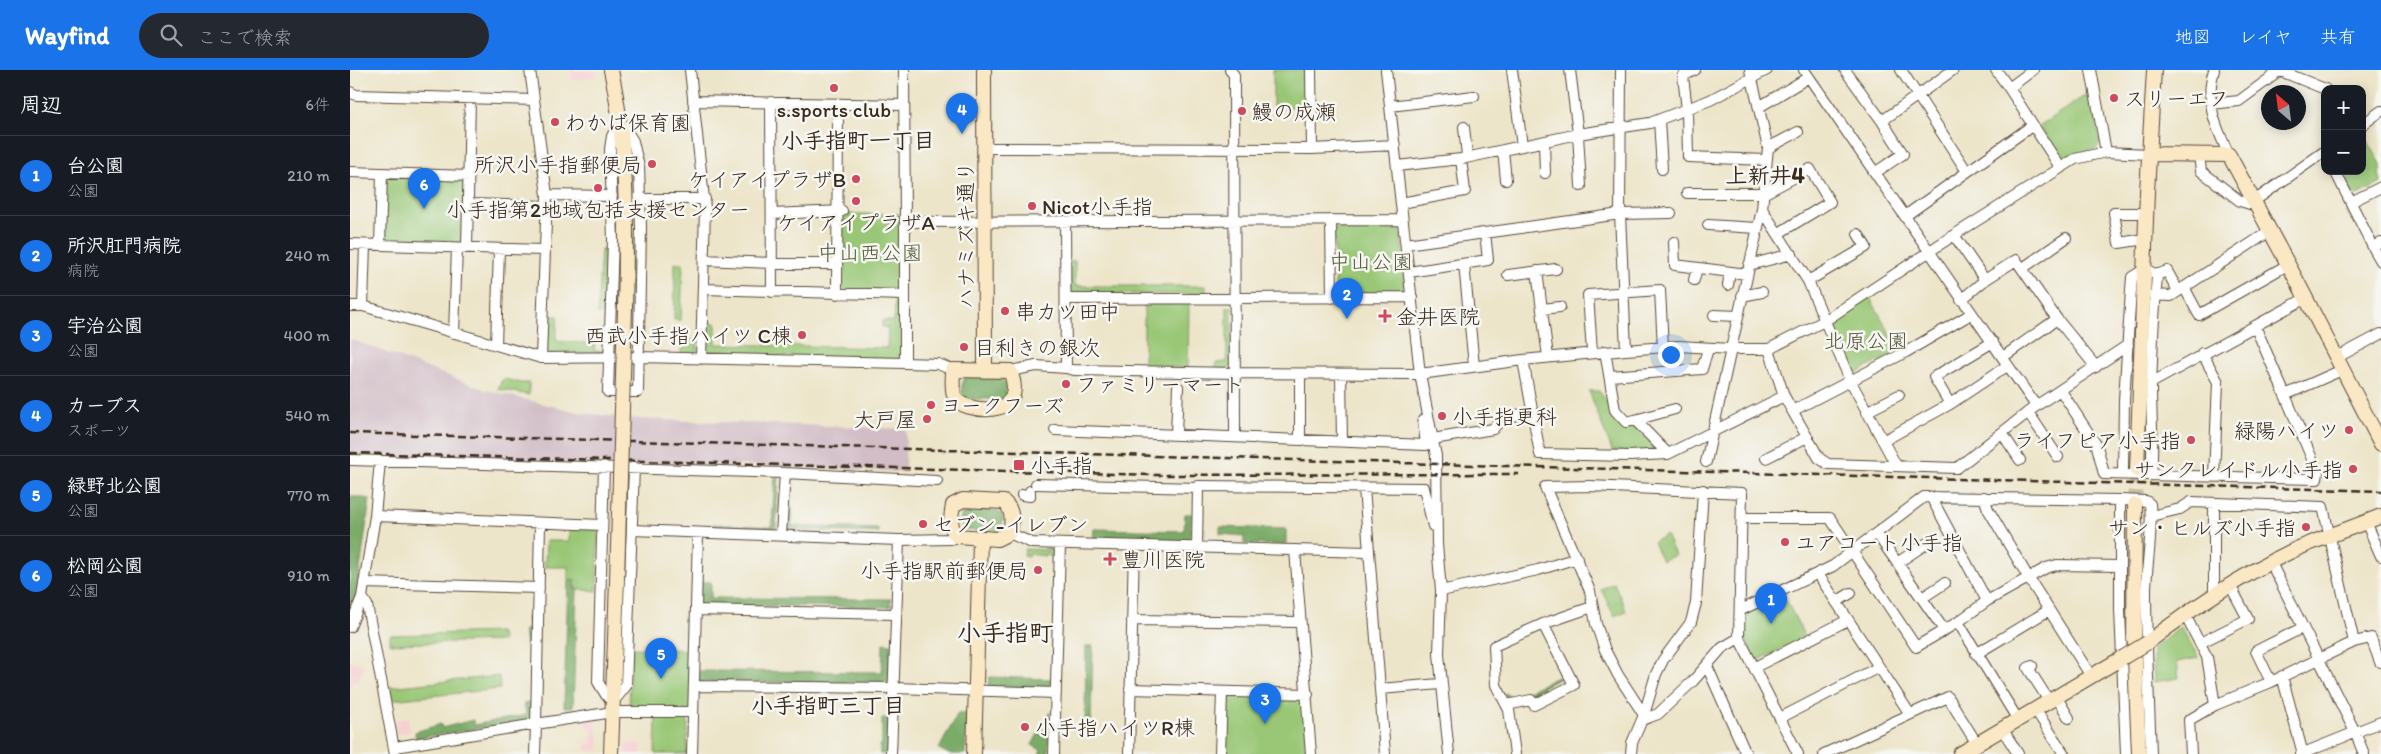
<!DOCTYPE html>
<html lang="ja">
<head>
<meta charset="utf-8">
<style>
	:root { --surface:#171b24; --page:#242831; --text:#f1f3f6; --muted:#9ea1a6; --line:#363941; --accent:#1a73e8 }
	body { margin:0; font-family:Itim,"Klee One",sans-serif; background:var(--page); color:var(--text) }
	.controls { position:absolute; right:15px; top:15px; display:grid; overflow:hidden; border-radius:10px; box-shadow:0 2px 12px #0003 }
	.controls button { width:45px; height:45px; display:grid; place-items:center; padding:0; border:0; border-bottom:1px solid var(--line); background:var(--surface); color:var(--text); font:25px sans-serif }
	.compass { position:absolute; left:1911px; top:15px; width:45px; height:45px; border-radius:50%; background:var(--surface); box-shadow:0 2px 12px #0003; rotate:332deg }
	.you { position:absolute; left:1320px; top:284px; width:18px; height:18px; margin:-12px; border:4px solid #fff; border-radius:50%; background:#1a73e8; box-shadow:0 0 0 8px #1a73e833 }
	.badge { display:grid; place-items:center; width:32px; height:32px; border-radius:50%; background:var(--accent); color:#fff; font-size:16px; font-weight:700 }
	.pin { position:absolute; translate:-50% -41px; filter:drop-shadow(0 1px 2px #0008) }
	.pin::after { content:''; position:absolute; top:26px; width:18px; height:15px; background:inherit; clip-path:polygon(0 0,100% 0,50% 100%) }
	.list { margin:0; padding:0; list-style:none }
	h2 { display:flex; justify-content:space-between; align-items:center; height:65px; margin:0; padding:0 20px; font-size:21px }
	h2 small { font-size:16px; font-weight:400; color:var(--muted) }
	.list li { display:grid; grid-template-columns:32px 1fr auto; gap:15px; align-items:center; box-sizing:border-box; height:80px; padding:0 20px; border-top:1px solid var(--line) }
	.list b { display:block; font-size:19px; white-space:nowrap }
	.list p { margin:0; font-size:16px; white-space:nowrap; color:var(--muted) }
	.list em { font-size:16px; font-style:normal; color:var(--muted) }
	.icon { flex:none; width:28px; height:28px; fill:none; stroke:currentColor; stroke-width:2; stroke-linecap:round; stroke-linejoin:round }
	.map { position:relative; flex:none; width:2031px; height:684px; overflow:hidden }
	header { display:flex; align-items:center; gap:30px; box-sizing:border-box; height:70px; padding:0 25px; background:var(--accent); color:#fff }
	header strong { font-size:24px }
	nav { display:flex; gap:28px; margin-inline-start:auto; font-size:18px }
	.search { width:350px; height:45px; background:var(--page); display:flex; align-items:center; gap:12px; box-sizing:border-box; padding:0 18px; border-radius:28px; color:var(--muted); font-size:19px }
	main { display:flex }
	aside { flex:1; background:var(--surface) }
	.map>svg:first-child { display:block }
</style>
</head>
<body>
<header>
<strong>Wayfind</strong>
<div class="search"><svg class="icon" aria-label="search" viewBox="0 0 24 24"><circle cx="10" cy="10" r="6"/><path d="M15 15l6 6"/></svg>ここで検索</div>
<nav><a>地図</a><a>レイヤ</a><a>共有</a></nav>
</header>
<main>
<aside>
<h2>周辺<small>6件</small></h2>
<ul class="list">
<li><span class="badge">1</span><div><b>台公園</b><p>公園</p></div><em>210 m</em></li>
<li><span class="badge">2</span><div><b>所沢肛門病院</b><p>病院</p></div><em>240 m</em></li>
<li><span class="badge">3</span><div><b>宇治公園</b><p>公園</p></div><em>400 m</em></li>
<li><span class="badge">4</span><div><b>カーブス</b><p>スポーツ</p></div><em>540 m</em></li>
<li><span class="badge">5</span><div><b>緑野北公園</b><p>公園</p></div><em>770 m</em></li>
<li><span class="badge">6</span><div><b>松岡公園</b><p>公園</p></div><em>910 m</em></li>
</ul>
</aside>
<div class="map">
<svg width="2031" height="684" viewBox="0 0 2031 684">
	<rect width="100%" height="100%" fill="#f6f6f2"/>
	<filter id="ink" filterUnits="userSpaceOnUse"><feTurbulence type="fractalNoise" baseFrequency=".02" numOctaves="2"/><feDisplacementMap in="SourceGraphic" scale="10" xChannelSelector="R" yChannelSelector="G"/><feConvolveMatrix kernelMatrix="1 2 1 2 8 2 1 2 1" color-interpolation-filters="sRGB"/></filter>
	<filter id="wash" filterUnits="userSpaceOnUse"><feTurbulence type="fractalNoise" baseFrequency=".0096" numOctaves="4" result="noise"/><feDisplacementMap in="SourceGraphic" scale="20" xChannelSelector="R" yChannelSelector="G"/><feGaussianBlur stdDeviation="1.12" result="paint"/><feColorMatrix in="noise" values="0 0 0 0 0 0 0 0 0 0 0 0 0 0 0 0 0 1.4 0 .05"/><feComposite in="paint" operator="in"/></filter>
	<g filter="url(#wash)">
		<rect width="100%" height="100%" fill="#ede5c9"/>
		<!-- built -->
		<path fill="#f7cfd3" d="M 220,0 L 245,0 L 246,7 L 222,10 Z
			M 0,591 L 14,595 L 9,612 L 3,611 L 0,620 Z
			M 58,647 L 60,662 L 47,664 L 44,650 Z
			M 246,649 L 250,679 L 236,681 L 235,674 L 243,673 L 241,657 L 236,657 L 235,651 Z
			M 276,673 L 291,673 L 291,684 L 275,684 Z"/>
		<!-- industrial -->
		<path fill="#d2bdc7" d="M 0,269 L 136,320 L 232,343 L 289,349 L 556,359 L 555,402 L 393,395 L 345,397 L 0,387 Z"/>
		<!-- green -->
		<path fill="#99c776" stroke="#6a784a" d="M 923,0 L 958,0 L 958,37 L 923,37 Z
			M 1742,21 L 1750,73 L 1746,79 L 1728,83 L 1711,92 L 1689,56 Z
			M 2012,61 L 2031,94 L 2031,102 L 2029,104 L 2031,113 L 2006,126 L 2003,124 L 1991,101 L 2012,101 Z
			M 37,106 L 112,108 L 115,111 L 114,170 L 111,173 L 36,171 L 32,168 L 34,110 Z
			M 492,144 L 549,144 L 549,219 L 547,221 L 496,220 L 491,216 Z
			M 984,158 L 1050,158 L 1057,219 L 1054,223 L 988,223 L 985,221 Z
			M 258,179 L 257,245 L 247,244 L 251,180 Z
			M 720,191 L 725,191 L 725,216 L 856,216 L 856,224 L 724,224 L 720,220 Z
			M 325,193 L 333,193 L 331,250 L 324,250 Z
			M 1519,226 L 1550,281 L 1506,303 L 1502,302 L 1482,254 L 1483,251 Z
			M 545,229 L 550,232 L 551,287 L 547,290 L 358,284 L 355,281 L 356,253 L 366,253 L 366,274 L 537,278 L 538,258 L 532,257 L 532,251 L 544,251 Z
			M 794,233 L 839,233 L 838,298 L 794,297 Z
			M 877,237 L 882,237 L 882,296 L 878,299 L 866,299 L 866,293 L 877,292 Z
			M 196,246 L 208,246 L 206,271 L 245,274 L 244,281 L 256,281 L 253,283 L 198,285 L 194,281 Z
			M 331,270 L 348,270 L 347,281 L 344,284 L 331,284 Z
			M 155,309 L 171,313 L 179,313 L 179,325 L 148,319 L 152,310 Z
			M 1239,321 L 1249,321 L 1266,344 L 1283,354 L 1309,380 L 1288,382 L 1262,381 Z
			M 219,456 L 248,458 L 247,521 L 225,519 L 225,510 L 218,509 L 218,497 L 195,497 L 196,471 L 219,471 Z
			M 1316,465 L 1325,485 L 1312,491 L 1303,472 Z
			M 675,479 L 702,480 L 704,487 L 699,486 L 699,484 L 695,484 L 695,486 L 679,484 L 679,486 L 674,486 Z
			M 1264,513 L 1276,541 L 1264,546 L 1251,519 Z
			M 1434,526 L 1455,567 L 1405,592 L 1393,564 L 1394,544 Z
			M 1831,557 L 1849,588 L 1827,592 L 1829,608 L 1804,612 L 1803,578 Z
			M 150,562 L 153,571 L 40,574 L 40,565 Z
			M 281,578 L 343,580 L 342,640 L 279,639 Z
			M 149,606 L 150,619 L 40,630 L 39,617 Z
			M 874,624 L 958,624 L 956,684 L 873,684 Z
			M 306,646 L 338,647 L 337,684 L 305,684 Z"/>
		<!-- forest -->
		<path fill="#7aac67" stroke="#5a6b42" d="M 617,306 L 650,307 L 656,313 L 656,325 L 652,329 L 616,329 C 609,323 611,312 617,306 Z
			M 425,407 L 429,407 L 426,461 L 362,458 L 362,454 L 422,457 Z
			M 0,426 L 20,429 L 6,527 L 0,541 Z
			M 438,437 L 442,437 L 442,456 L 528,459 L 528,463 L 437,460 Z
			M 618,438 L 648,441 L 653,447 L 652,457 L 647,462 L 614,460 L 610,452 L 612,443 Z
			M 835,444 L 842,444 L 839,471 L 743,469 L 744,459 L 834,461 Z
			M 870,457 L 936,459 L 936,475 L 894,474 L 894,466 L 870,464 Z
			M 218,510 L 225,510 L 224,519 L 227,520 L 223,637 L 214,637 Z
			M 349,512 L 361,512 L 361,528 L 541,529 L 540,537 L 349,535 Z
			M 177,547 L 186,547 L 185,574 L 176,575 L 174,560 L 179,559 Z
			M 533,573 L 541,574 L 540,612 L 349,612 L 349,601 L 532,602 Z
			M 736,576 L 743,576 L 741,650 L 735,650 Z
			M 1216,603 L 1220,611 L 1213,616 L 1212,612 L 1217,609 L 1215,605 L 1184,622 L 1189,630 C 1178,630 1160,635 1154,623 L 1164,628 Z
			M 639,607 L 701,609 L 700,618 L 638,617 Z
			M 183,631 L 183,650 L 66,668 L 65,662 L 91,654 L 92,658 L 123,650 L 124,655 L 176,645 L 174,633 Z
			M 700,642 L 698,684 L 689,684 L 691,680 L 682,675 Z
			M 608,643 L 617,643 L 615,684 L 599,684 L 589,679 Z
			M 532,648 L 538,648 L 539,684 L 530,684 L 530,675 L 532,674 Z"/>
	</g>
	<g filter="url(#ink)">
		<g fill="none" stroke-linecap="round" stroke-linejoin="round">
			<!-- secondary-tunnel -->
			<path stroke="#c9c0a7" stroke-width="14" stroke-dasharray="14 7" stroke-linecap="butt" d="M 1785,435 L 1787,400"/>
			<defs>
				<path id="street" d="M 180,0 L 197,125 L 191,288
					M 340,0 L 355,138 L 351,289
					M 554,0 L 555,152
					M 880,0 L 884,5 L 885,367
					M 961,0 L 962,79
					M 1036,0 L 1070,304 L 1086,386 L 1087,474 L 1091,521 L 1089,584 L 1099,684
					M 1162,0 L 1172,76
					M 1220,0 L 1228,64 L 1231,116
					M 1271,0 L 1270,144 L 1276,280 L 1328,276 L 1381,279 L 1356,392
					M 1345,0 L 1333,6 L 1337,40 L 1338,87 L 1416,90
					M 1400,0 L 1418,78 L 1412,139 L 1381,279 L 1419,279 L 1476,250 L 1604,165 L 1725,89 L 1756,82 L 1799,84
					M 1454,0 L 1686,336
					M 1495,0 L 1532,51 L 1603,0
					M 1551,0 L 1616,100
					M 1646,0 L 1659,18 L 1683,0
					M 1741,0 L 1756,82
					M 1864,0 C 1854,31 1866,57 1879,85
					M 1928,0 L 1975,19
					M 1659,18 L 1710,97
					M 0,22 L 6,25 L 184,30
					M 343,31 L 554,35
					M 421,32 L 422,222
					M 1861,34 L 1889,31 L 1923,6 L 1928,0
					M 1040,36 L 1124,26
					M 1409,37 L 1459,7
					M 1309,50 L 1312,99
					M 270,51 L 283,71 L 289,97 L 291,158 L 288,322 L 258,322 L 263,170 L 260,79 L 262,66 Z
					M 2012,55 L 2031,41
					M 1114,57 L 1117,86
					M 1194,72 L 1195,103
					M 635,78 L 962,79 L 1045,75
					M 1418,78 L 1448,62
					M 1153,80 L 1156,110
					M 1849,85 L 1851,101 L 1890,131 L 1900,134 L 1975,81
					M 1047,96 L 1111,89 L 1228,64 L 1300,53 L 1360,30 L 1417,0
					M 1985,101 L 2023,177 L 2031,173
					M 0,102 L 119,106
					M 1526,102 L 1553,84 L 1532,51
					M 1337,123 L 1415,123 L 1460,99 L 1480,132 L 1429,163
					M 197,125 L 262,126
					M 291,129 L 355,129
					M 2001,132 L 2031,117
					M 1051,133 L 1115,121 L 1111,89
					M 119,134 L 195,136
					M 1412,139 L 1458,211 L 1500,310 L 1533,371
					M 422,144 L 492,141
					M 1555,146 L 1683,55
					M 981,150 L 982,228
					M 1358,155 L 1407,158
					M 1604,165 L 1635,210
					M 1795,169 L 1769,173 L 1764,143 L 1796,143
					M 1324,172 L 1325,195 L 1397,204
					M 0,174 L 193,180
					M 1056,174 L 1270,144 L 1321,143
					M 30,175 L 32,103
					M 2023,177 L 2031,191
					M 117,178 L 120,28
					M 354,190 L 421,193
					M 422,194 L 487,194
					M 1114,194 L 1124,296
					M 1399,195 L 1442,184
					M 1673,198 L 1716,168
					M 1187,201 L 1198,287
					M 1059,202 L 1138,190 L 1135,163
					M 1158,205 L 1206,199
					M 1807,205 L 1817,201 L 1828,221
					M 1344,210 L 1347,198
					M 1458,211 L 1516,177 L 1508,164
					M 1378,215 L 1380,202
					M 1834,217 L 1849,245 L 1939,194
					M 353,219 L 554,225
					M 487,224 L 488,34
					M 1805,225 L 1821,226 L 1920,161
					M 1392,226 L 1412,222
					M 716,229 L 1062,227
					M 1611,230 L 1635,210 L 1666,190 L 1707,249
					M 0,236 L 13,236 L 191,288 L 288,287 L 555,293 L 588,294 L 603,300
					M 13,236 L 15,175
					M 1192,239 L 1210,237
					M 1364,245 L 1388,246
					M 1905,256 L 1935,325
					M 104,263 L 107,178
					M 146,275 L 149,179
					M 1419,279 L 1434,326 L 1469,388 L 1478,394 L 1607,398 L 1686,336 L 1778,275
					M 1255,281 L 1265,340 L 1276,352 L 1285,350 L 1318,384
					M 1242,282 L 1238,225 L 1310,220 L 1313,278
					M 1852,283 L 1868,312 L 1864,406
					M 1653,287 L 1707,249 L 1746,297
					M 1986,288 L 2031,264
					M 1173,290 L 1190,384 L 1279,386 L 1318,384 L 1434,326
					M 555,293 L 555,152 L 1052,150
					M 716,298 L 724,300 L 886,303 L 1070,304 L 1173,290 L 1276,280
					M 660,301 L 686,296 L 716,298 L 715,151
					M 950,304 L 950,369
					M 991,304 L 992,371
					M 1260,306 L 1352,299 L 1358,279
					M 1801,313 L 1956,228
					M 1711,321 L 1747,376 L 1754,404 L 1967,409 L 1968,403 L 1935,325 L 1992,300
					M 1600,334 L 1584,307 L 1643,272
					M 1444,340 L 1556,282 L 1621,244
					M 1516,342 L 1549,325
					M 1678,342 L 1708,387
					M 1285,350 L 1325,339
					M 705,360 L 1076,375 L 1073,350
					M 1652,363 L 1670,390
					M 826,364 L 828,317
					M 1083,369 L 1143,359 L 1152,348 L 1183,342
					M 1416,388 L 1457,367
					M 0,390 L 435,403 L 587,411
					M 30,391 L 25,446 L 12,527 L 17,535 L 45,684
					M 1546,395 L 1533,371 L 1600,334 L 1657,296
					M 254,396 L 248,612 L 256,625 L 263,632 L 276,616 L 284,397
					M 1773,404 L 1774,330 L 1781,220 L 1782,207 L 1795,199 L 1807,205 C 1804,242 1802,279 1801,316 C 1801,346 1804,375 1801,405
					M 686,414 L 848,418
					M 1014,418 L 1030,619
					M 672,425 L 680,426 L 680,421
					M 1581,427 L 1637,531
					M 1634,427 L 1638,439 L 1678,507 L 1741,606
					M 1864,433 L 1864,525
					M 25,446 L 252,455
					M 1801,446 L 1830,439 L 1841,432 L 1973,437 L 2004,572 L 1921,612 L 1865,635 L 1839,650 L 1841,684
					M 1392,448 L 1480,448 L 1566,577 L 1608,552
					M 2016,452 L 2031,486
					M 190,453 L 186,654 L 263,642 L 343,642
					M 282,460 L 549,470 L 601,469 L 607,466
					M 659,463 L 682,473 L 1019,482
					M 1527,464 L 1594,560
					M 431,465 L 435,403
					M 847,478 L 848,416 L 1074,418 L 1083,456
					M 945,480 L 961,684
					M 1547,493 L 1582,470
					M 1921,493 L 2005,662 L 2014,684
					M 1468,504 L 1560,644
					M 14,513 L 189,518
					M 1091,521 L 1188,500 L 1227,488
					M 1572,528 L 1595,513
					M 1486,532 L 1501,523
					M 346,540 L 546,544
					M 1391,540 L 1483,496 L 1574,427 L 1770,430
					M 1835,545 L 1857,587 L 1865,635
					M 782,550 L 950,552
					M 0,557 L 12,527
					M 2004,572 L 2021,568 L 2030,592
					M 1850,573 L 1898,549 L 1880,515
					M 1626,584 L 1699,540
					M 1357,596 L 1396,684
					M 1682,596 L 1678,598 L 1699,631
					M 1405,597 L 1498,550
					M 1932,606 L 1953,684
					M 1921,612 L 1906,581 L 1952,558
					M 344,616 L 543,618 L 706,623
					M 780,619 L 958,624
					M 1706,626 L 1719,648
					M 1157,635 L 1181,630 L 1184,635 L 1224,615 L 1193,554
					M 1685,639 L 1714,684
					M 1294,645 L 1268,605 L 1255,580 L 1246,554 L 1240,521 L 1195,417 L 1240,416 L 1392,423 L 1389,568 L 1448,684
					M 1430,648 L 1529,597
					M 1292,650 L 1308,644 L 1343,611 L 1372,578 L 1389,568
					M 1668,650 L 1608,552 L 1637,531 L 1696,498 L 1707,495 L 1770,496
					M 1653,660 L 1668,684
					M 45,677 L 186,654 L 185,684
					M 342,684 L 348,463
					M 541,684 L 549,470
					M 704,684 L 710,475
					M 779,684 L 784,476
					M 870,684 L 872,623
					M 1035,684 L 1030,619 L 1090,614
					M 1165,684 L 1159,640 L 1146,615 L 1144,576 L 1193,554 L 1242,537
					M 1281,684 L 1282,673 L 1294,645 L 1306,604 L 1313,590 L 1341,552 L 1346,533 L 1353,420
					M 1474,684 L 1598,627 L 1627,674
					M 1776,684 L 1770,539 L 1770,430 L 1796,431 L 1800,434 C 1803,463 1797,490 1796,519 C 1796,574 1799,629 1801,684
					M 1951,684 L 2031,652"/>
				<path id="secondary" d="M 261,0 C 278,79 277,158 275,238
					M 634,0 L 635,301
					M 1799,84 L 1879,85 L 1947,211 L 2031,374
					M 603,300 L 660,301 C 681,353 610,341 605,328 C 601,319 603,309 603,300 Z
					M 1787,400 L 1797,122 L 1804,0
					M 613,430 L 654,432 C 663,439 663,453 659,463 L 647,469 L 607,466 C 599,459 601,445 603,435 Z
					M 1784,570 L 1785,435
					M 1797,573 C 1842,538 1890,506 1942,481 C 1971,468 2002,458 2031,446
					M 1785,588 L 1789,684
					M 261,684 L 267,510
					M 624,684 L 630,469
					M 1610,684 L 1772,588"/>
			</defs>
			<!-- street casing -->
			<use href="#street" stroke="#564638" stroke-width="12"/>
			<!-- secondary casing -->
			<use href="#secondary" stroke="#564638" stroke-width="16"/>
			<!-- street -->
			<use href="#street" stroke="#fff" stroke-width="10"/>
			<!-- secondary -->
			<use href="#secondary" stroke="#fae7c3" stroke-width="14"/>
			<!-- rail -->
			<path stroke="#3b2a1e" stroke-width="2.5" stroke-dasharray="8 4" stroke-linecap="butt" d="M 0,363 L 2031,421
				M 0,383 L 804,405 L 1169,404"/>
			<defs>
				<path id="secondary-bridge" d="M 267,510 L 275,238
					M 1772,588 L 1797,573"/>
			</defs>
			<!-- secondary-bridge casing -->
			<use href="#secondary-bridge" stroke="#564638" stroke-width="16" stroke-linecap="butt"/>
			<!-- secondary-bridge -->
			<use href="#secondary-bridge" stroke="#fae7c3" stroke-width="14"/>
		</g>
	</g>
	<!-- markers -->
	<g fill="#d1495b" stroke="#f6f6f2" stroke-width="2">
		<circle cx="484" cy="18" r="5"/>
		<circle cx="1764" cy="28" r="5"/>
		<circle cx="892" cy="41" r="5"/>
		<circle cx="205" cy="52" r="5"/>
		<circle cx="302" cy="94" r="5"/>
		<circle cx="506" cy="109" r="5"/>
		<circle cx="248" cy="118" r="5"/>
		<circle cx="506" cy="131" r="5"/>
		<circle cx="682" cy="136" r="5"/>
		<circle cx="655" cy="241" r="5"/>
		<path d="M1032.5 238.5h5v5h5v5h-5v5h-5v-5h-5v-5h5z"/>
		<circle cx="452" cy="265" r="5"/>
		<circle cx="614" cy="277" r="5"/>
		<circle cx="716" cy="314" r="5"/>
		<circle cx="581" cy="335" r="5"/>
		<circle cx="1092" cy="346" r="5"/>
		<circle cx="577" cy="349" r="5"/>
		<circle cx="1999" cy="360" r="5"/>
		<circle cx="1841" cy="370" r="5"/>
		<rect x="663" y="389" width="12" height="12" rx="2.5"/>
		<circle cx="2003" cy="399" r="5"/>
		<circle cx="573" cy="454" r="5"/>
		<circle cx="1956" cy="457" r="5"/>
		<circle cx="1435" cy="472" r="5"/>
		<path d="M757.5 481.5h5v5h5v5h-5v5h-5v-5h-5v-5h5z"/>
		<circle cx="688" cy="500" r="5"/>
		<circle cx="675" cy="657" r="5"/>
	</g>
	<g text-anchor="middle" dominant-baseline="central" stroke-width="5" stroke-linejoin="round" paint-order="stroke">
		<!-- poi labels -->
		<g font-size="21" fill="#3b2a1e" stroke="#f6f6f2" text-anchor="start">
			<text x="1774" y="28">スリーエフ</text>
			<text x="484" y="39" text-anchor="middle">s.sports club</text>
			<text x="902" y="41">鰻の成瀬</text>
			<text x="215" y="52">わかば保育園</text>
			<text x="292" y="94" text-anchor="end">所沢小手指郵便局</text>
			<text x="496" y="109" text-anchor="end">ケイアイプラザB</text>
			<text x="692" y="136">Nicot小手指</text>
			<text x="248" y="139" text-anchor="middle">小手指第2地域包括支援センター</text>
			<text x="506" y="152" text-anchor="middle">ケイアイプラザA</text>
			<text x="665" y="241">串カツ田中</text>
			<text x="1046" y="246">金井医院</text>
			<text x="442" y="265" text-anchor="end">西武小手指ハイツ C棟</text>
			<text x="624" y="277">目利きの銀次</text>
			<text x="726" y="314">ファミリーマート</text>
			<text x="591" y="335">ヨークフーズ</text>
			<text x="1102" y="346">小手指更科</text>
			<text x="567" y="349" text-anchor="end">大戸屋</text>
			<text x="1989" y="360" text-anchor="end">緑陽ハイツ</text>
			<text x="1831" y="370" text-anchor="end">ライフピア小手指</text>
			<text x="680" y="395">小手指</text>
			<text x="1993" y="399" text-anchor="end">サンクレイドル小手指</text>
			<text x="583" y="454">セブン-イレブン</text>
			<text x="1946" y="457" text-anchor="end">サン・ヒルズ小手指</text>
			<text x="1445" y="472">ユアコート小手指</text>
			<text x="771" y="489">豊川医院</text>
			<text x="678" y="500" text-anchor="end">小手指駅前郵便局</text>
			<text x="685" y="657">小手指ハイツR棟</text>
		</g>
		<!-- street labels -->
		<g font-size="21" fill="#3b2a1e" stroke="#f6f6f2">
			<text transform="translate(615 165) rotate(-90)">ハナミズキ通り</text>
		</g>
		<!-- park labels -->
		<g font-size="21" fill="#575938" stroke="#f6f6f2">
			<text x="520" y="182">中山西公園</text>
			<text x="1021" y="191">中山公園</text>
			<text x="1516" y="270">北原公園</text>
		</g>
		<!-- neighbourhood labels -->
		<g font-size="22" font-weight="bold" fill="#3b2a1e" stroke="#f6f6f2">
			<text x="508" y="70">小手指町一丁目</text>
			<text x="1415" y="105">上新井4</text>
			<text x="478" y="635">小手指町三丁目</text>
		</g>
		<!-- quarter labels -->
		<g font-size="24" font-weight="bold" fill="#3b2a1e" stroke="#f6f6f2">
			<text x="655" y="562">小手指町</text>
		</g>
	</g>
</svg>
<div class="controls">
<button>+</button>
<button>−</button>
</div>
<svg class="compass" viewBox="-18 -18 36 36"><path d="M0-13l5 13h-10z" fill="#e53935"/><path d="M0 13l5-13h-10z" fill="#9ea1a6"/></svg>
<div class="you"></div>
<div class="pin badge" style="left:1421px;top:554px">1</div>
<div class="pin badge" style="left:997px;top:249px">2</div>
<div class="pin badge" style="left:915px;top:654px">3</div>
<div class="pin badge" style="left:612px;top:64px">4</div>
<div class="pin badge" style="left:311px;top:609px">5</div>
<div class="pin badge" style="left:74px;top:139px">6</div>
</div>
</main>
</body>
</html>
